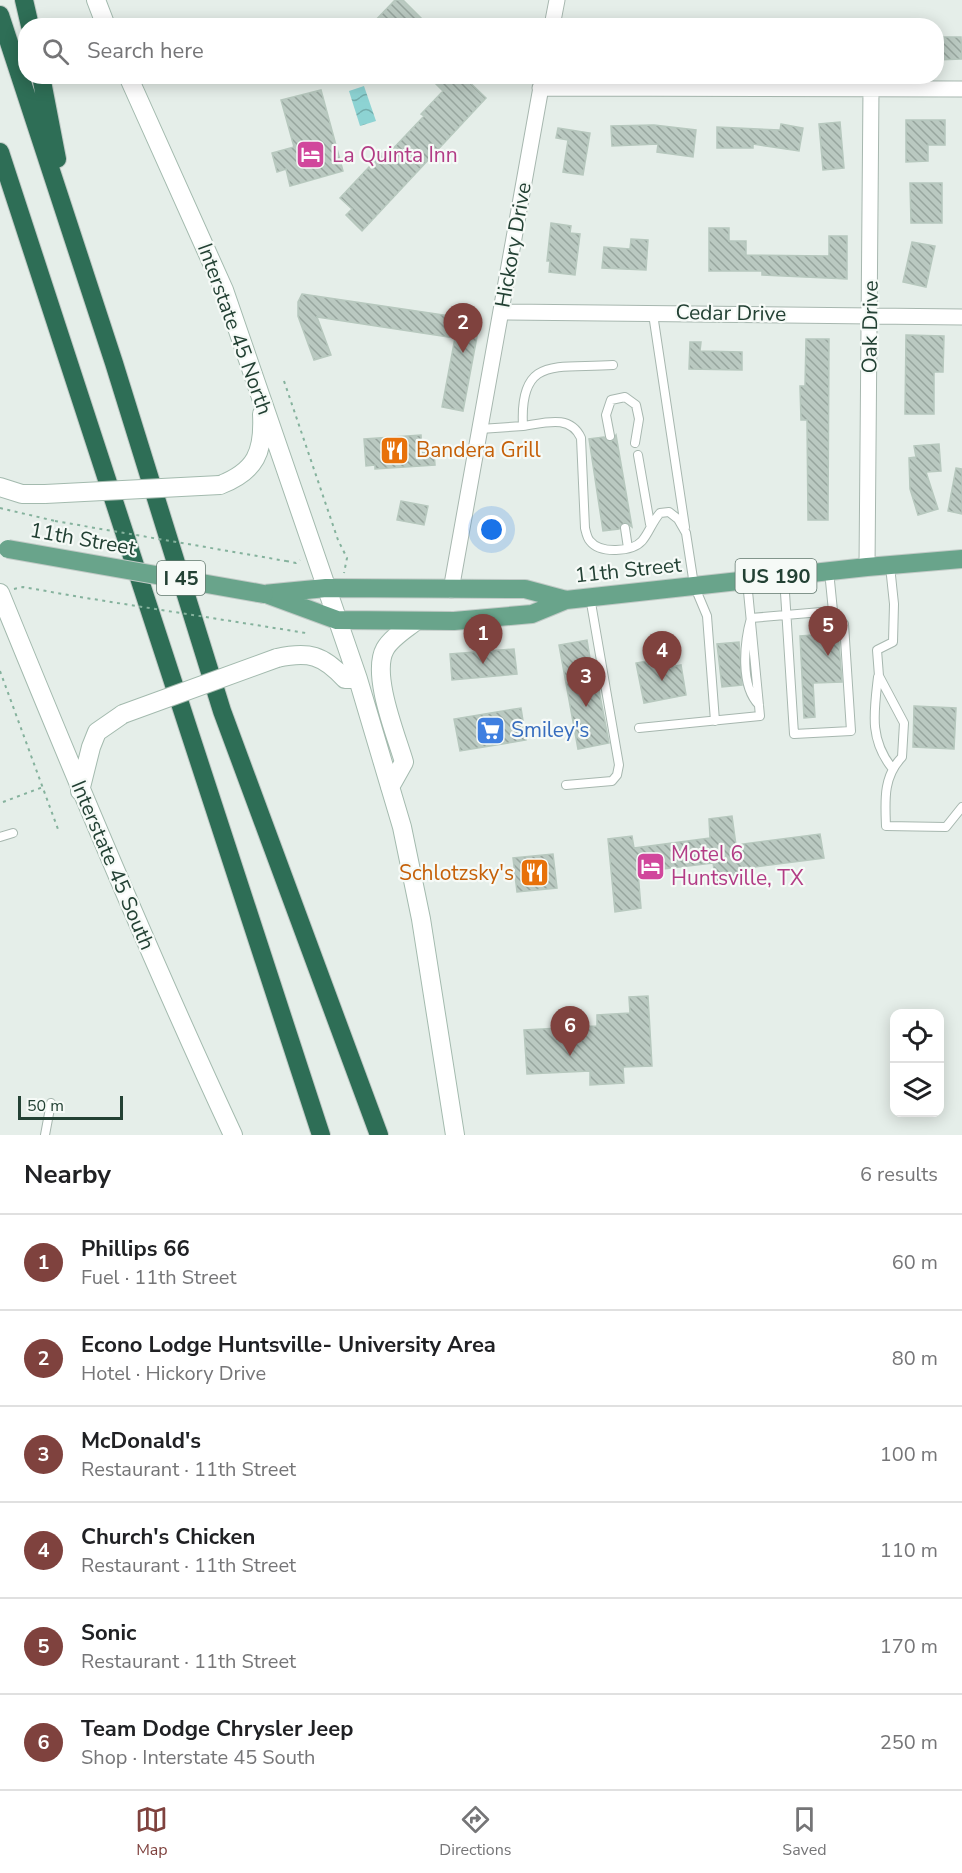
<!DOCTYPE html>
<html lang="en">
<head>
<meta charset="utf-8">
<style>
	:root { --surface:#fff; --page:#f6f6f6; --text:#202124; --muted:#757577; --line:#e0e0e0; --accent:#7f423e }
	body { margin:0; font-family:"Nunito Sans",sans-serif; background:var(--page); color:var(--text) }
	.controls { position:absolute; right:18px; bottom:18px; display:grid; overflow:hidden; border-radius:12px; box-shadow:0 3px 15px #0003 }
	.controls button { width:54px; height:54px; display:grid; place-items:center; padding:0; border:0; border-bottom:2px solid var(--line); background:var(--surface); color:var(--text); font:30px sans-serif }
	.scale { position:absolute; left:18px; bottom:15px; width:105px; box-sizing:border-box; padding-left:6px; border:3px solid #234134; border-top:0; font-size:16px; line-height:21px; white-space:nowrap; color:#234134; -webkit-text-stroke:4px #f6faf7; paint-order:stroke }
	.you { position:absolute; left:492px; top:530px; width:21px; height:21px; margin:-15px; border:4px solid #fff; border-radius:50%; background:#1a73e8; box-shadow:0 0 0 9px #1a73e833 }
	.badge { display:grid; place-items:center; width:39px; height:39px; border-radius:50%; background:var(--accent); color:#fff; font-size:20px; font-weight:700 }
	.pin { position:absolute; translate:-50% -50px; filter:drop-shadow(0 2px 3px #0008) }
	.pin::after { content:''; position:absolute; top:32px; width:21px; height:18px; background:inherit; clip-path:polygon(0 0,100% 0,50% 100%) }
	.list { margin:0; padding:0; list-style:none }
	h2 { display:flex; justify-content:space-between; align-items:center; height:78px; margin:0; padding:0 24px; font-size:26px }
	h2 small { font-size:20px; font-weight:400; color:var(--muted) }
	.list li { display:grid; grid-template-columns:39px 1fr auto; gap:18px; align-items:center; box-sizing:border-box; height:96px; padding:0 24px; border-top:2px solid var(--line) }
	.list b { display:block; font-size:22px; white-space:nowrap }
	.list p { margin:0; font-size:20px; white-space:nowrap; color:var(--muted) }
	.list em { font-size:20px; font-style:normal; color:var(--muted) }
	.icon { flex:none; width:33px; height:33px; fill:none; stroke:currentColor; stroke-width:2; stroke-linecap:round; stroke-linejoin:round }
	.map { position:relative; flex:none; width:962px; height:1135px; overflow:hidden }
	.search { position:absolute; background:var(--surface); box-shadow:0 3px 15px #0003; left:18px; right:18px; top:18px; height:66px; display:flex; align-items:center; gap:15px; box-sizing:border-box; padding:0 21px; border-radius:24px; color:var(--muted); font-size:22px }
	.sheet { height:654px; background:var(--surface) }
	nav { display:flex; justify-content:space-around; align-items:center; box-sizing:border-box; height:84px; border-top:2px solid var(--line); background:var(--surface); font-size:16px; color:var(--muted) }
	nav a { display:grid; justify-items:center; gap:3px }
	nav .on { color:var(--accent) }
	.map>svg:first-child { display:block }
</style>
</head>
<body>
<div class="map">
<svg width="962" height="1135" viewBox="0 0 962 1135">
	<defs>
		<pattern id="water-waves" width="16" height="10" patternUnits="userSpaceOnUse" patternTransform="scale(1.5)"><rect width="16" height="10" fill="#8dd3d3"/><path d="M0 5q4-4 8 0t8 0" fill="none" stroke="#73adac"/></pattern>
		<pattern id="building-back-hatch" width="6" height="6" patternUnits="userSpaceOnUse" patternTransform="scale(1.5)"><rect width="6" height="6" fill="#bac9c1"/><path d="M-1 5l2 2M0 0l6 6M5-1l2 2" fill="none" stroke="#97a59e"/></pattern>
	</defs>
	<rect width="100%" height="100%" fill="#e5eee9"/>
	<!-- water -->
	<path fill="url(#water-waves)" d="M 364,86 L 376,121 L 360,126 L 349,91 Z"/>
	<!-- building -->
	<path fill="url(#building-back-hatch)" stroke="#b7c8be" stroke-width="1.5" d="M 395,0 L 403,0 L 429,26 L 370,26 Z
		M 936,37 L 961,37 L 962,59 L 936,60 Z
		M 428,76 L 463,76 L 486,98 L 362,231 L 346,215 L 352,209 L 340,198 L 384,151 L 388,154 L 424,116 L 421,114 L 443,91 Z
		M 321,90 L 343,171 L 290,186 L 286,169 L 277,172 L 272,153 L 294,147 L 281,100 Z
		M 906,120 L 945,120 L 945,145 L 928,145 L 928,161 L 906,162 Z
		M 840,122 L 844,168 L 823,170 L 819,124 Z
		M 781,124 L 803,128 L 799,151 L 753,144 L 753,148 L 717,148 L 717,127 L 780,130 Z
		M 654,125 L 696,130 L 693,157 L 657,152 L 658,144 L 612,146 L 611,126 Z
		M 558,128 L 590,133 L 583,175 L 563,172 L 568,140 L 556,138 Z
		M 910,183 L 942,183 L 942,223 L 911,223 Z
		M 551,223 L 571,226 L 570,233 L 580,234 L 575,275 L 549,272 L 550,261 L 547,261 Z
		M 709,228 L 729,228 L 729,241 L 746,241 L 746,255 L 829,256 L 829,236 L 847,236 L 847,279 L 762,275 L 762,271 L 709,271 Z
		M 631,239 L 648,240 L 646,270 L 602,268 L 604,247 L 630,249 Z
		M 912,242 L 935,246 L 926,287 L 903,282 Z
		M 302,294 L 471,319 L 469,324 L 479,326 L 463,411 L 442,407 L 455,338 L 317,317 L 331,355 L 314,360 L 298,316 L 298,302 Z
		M 906,335 L 944,336 L 943,372 L 934,372 L 934,414 L 905,414 Z
		M 806,339 L 829,339 L 828,520 L 808,520 L 807,420 L 801,420 L 800,386 L 805,386 Z
		M 690,342 L 701,342 L 700,351 L 742,352 L 742,370 L 689,369 Z
		M 421,435 L 422,453 L 434,452 L 435,465 L 375,469 L 375,465 L 366,466 L 364,439 Z
		M 616,435 L 632,527 L 625,522 L 619,529 L 603,531 L 589,439 L 604,437 L 611,442 Z
		M 939,444 L 941,471 L 926,472 L 938,509 L 918,515 L 910,489 L 909,458 L 916,457 L 914,446 Z
		M 956,468 L 962,469 L 962,514 L 948,511 Z
		M 401,501 L 428,506 L 424,525 L 397,520 Z
		M 838,630 L 842,682 L 813,683 L 815,717 L 804,718 L 800,636 L 814,635 L 814,631 Z
		M 587,640 L 592,670 L 595,669 L 609,743 L 578,749 L 559,645 Z
		M 739,642 L 742,685 L 722,687 L 717,644 Z
		M 514,649 L 517,674 L 452,680 L 450,654 Z
		M 669,657 L 671,667 L 681,665 L 686,695 L 644,703 L 636,663 Z
		M 914,706 L 956,708 L 954,749 L 913,747 Z
		M 521,708 L 526,740 L 460,751 L 454,719 Z
		M 732,816 L 736,845 L 820,834 L 824,858 L 739,869 L 740,878 L 716,882 L 713,863 L 638,872 L 641,908 L 615,912 L 608,839 L 632,836 L 634,848 L 710,838 L 709,819 Z
		M 553,854 L 557,888 L 517,892 L 513,858 Z
		M 648,996 L 652,1066 L 623,1067 L 624,1083 L 590,1085 L 590,1071 L 527,1074 L 524,1030 L 597,1026 L 597,1015 L 630,1013 L 629,997 Z"/>
	<g fill="none" stroke-linecap="round" stroke-linejoin="round">
		<defs>
			<path id="service" d="M 653,314 L 685,527
				M 523,426 C 545,423 570,414 581,438 L 585,528 C 586,532 587,538 590,541 C 600,554 632,552 642,541 C 649,533 652,522 660,513 L 669,512 L 678,519 L 686,533 L 694,585 L 707,616 L 715,721
				M 480,429 L 523,426 C 519,354 558,369 613,365
				M 610,436 L 606,415 L 611,400 L 625,397 L 636,405 L 639,419 L 635,443
				M 638,455 L 650,524
				M 625,528 L 628,548
				M 890,566 L 894,604 L 893,642 L 877,650 L 879,676 L 904,723 L 902,757 C 883,777 885,800 886,826 L 946,827 L 962,807
				M 784,577 L 794,734 L 851,731 L 844,624 L 833,611 L 829,571
				M 878,677 C 874,712 869,739 892,768
				M 759,705 C 740,686 744,643 751,618 L 833,611
				M 639,728 L 760,716 L 747,581
				M 566,785 L 612,781 L 617,775 L 619,765 L 590,597
				M 0,837 L 13,833
				M 45,1135 L 51,1103"/>
			<path id="minor" d="M 552,26 L 557,0
				M 540,88 L 962,89
				M 501,312 L 962,317
				M 867,567 L 871,88
				M 451,590 L 543,76"/>
			<path id="secondary" d="M 96,0 L 106,26
				M 128,76 L 224,290 L 358,679 L 402,827 L 421,919 L 455,1135
				M 220,485 C 256,471 264,452 262,414
				M 0,487 L 22,494 L 45,494
				M 0,593 C 74,775 150,957 233,1135
				M 277,658 C 309,651 323,655 345,679 L 358,679
				M 390,787 L 404,762 C 396,735 371,674 385,649 C 391,638 406,629 416,621
				M 80,791 L 91,747 L 97,732 L 123,714"/>
			<path id="primary" d="M 264,594 L 326,588 L 525,589 L 566,600 L 867,567 L 962,559
				M 269,595 L 337,620 L 454,621 L 532,614 L 566,600"/>
			<path id="motorway" d="M 24,0 L 30,26
				M 0,15 L 114,363 L 222,711 L 379,1135
				M 41,76 L 57,159
				M 0,152 L 321,1135"/>
		</defs>
		<!-- service casing -->
		<use href="#service" stroke="#a7b7af" stroke-width="10"/>
		<!-- minor casing -->
		<use href="#minor" stroke="#a7b7af" stroke-width="17"/>
		<!-- secondary casing -->
		<use href="#secondary" stroke="#a3baae" stroke-width="20"/>
		<!-- primary casing -->
		<use href="#primary" stroke="#c1cac6" stroke-width="20"/>
		<!-- motorway casing -->
		<use href="#motorway" stroke="#c1cac6" stroke-width="20"/>
		<!-- path -->
		<path stroke="#85b29d" stroke-width="2" stroke-dasharray="3 4.5" stroke-linecap="butt" d="M 284,381 L 338,540 L 347,558 L 344,573
			M 0,508 L 55,521
			M 286,561 L 296,563 L 300,560
			M 14,589 L 23,587 L 80,597
			M 0,671 L 59,832
			M 3,802 L 43,787"/>
		<!-- service -->
		<use href="#service" stroke="#fff" stroke-width="8"/>
		<!-- minor -->
		<use href="#minor" stroke="#fff" stroke-width="15"/>
		<!-- secondary -->
		<use href="#secondary" stroke="#fff" stroke-width="18"/>
		<!-- primary -->
		<use href="#primary" stroke="#69a48b" stroke-width="18"/>
		<!-- motorway -->
		<use href="#motorway" stroke="#2e6e56" stroke-width="18"/>
		<defs>
			<path id="secondary-bridge" d="M 45,494 L 220,485
				M 123,714 L 277,658"/>
			<path id="primary-bridge" d="M 8,549 L 264,594"/>
		</defs>
		<!-- secondary-bridge casing -->
		<use href="#secondary-bridge" stroke="#a3baae" stroke-width="20" stroke-linecap="butt"/>
		<!-- primary-bridge casing -->
		<use href="#primary-bridge" stroke="#c1cac6" stroke-width="20" stroke-linecap="butt"/>
		<!-- path-bridge -->
		<path stroke="#85b29d" stroke-width="2" stroke-dasharray="3 4.5" stroke-linecap="butt" d="M 55,521 L 286,561
			M 80,597 L 306,633"/>
		<!-- secondary-bridge -->
		<use href="#secondary-bridge" stroke="#fff" stroke-width="18"/>
		<!-- primary-bridge -->
		<use href="#primary-bridge" stroke="#69a48b" stroke-width="18"/>
	</g>
	<!-- icons -->
	<defs>
		<symbol id="hotel-square" viewBox="-11 -11 22 22"><rect x="-9" y="-9" width="18" height="18" rx="4" fill="#d1479c" stroke="#f6faf7"/><path d="M-6-4.5h1.5V1H6V5H4.5V3h-9V5H-6ZM-4 0a1.8 1.8 0 1 1 3.6 0ZM.5 0V-2.5h3Q6-2.5 6 0Z" fill="#fff"/></symbol>
		<symbol id="restaurant-square" viewBox="-11 -11 22 22"><rect x="-9" y="-9" width="18" height="18" rx="4" fill="#e8710a" stroke="#f6faf7"/><path d="M-5-6h1v4h1v-4h1v4h1v-4h1v5L-1.5 .5V6h-2V.5L-5-1ZM5-6V6H3V1.5H1.5Q1.5-4 5-6Z" fill="#fff"/></symbol>
		<symbol id="supermarket-square" viewBox="-11 -11 22 22"><rect x="-9" y="-9" width="18" height="18" rx="4" fill="#3f7fe0" stroke="#f6faf7"/><path d="M-6-5.5h2.5l.6 2H6L4.5 2H-2.5L-4.4-4H-6ZM-1.5 3.2a1.3 1.3 0 1 0 .1 0ZM3 3.2a1.3 1.3 0 1 0 .1 0Z" fill="#fff"/></symbol>
	</defs>
	<g fill-rule="evenodd">
		<use href="#hotel-square" x="294" y="138" width="33" height="33"/>
		<use href="#restaurant-square" x="378" y="434" width="33" height="33"/>
		<use href="#supermarket-square" x="474" y="714" width="33" height="33"/>
		<use href="#hotel-square" x="634" y="850" width="33" height="33"/>
		<use href="#restaurant-square" x="518" y="856" width="33" height="33"/>
	</g>
	<g text-anchor="middle" dominant-baseline="central" stroke-width="4.5" stroke-linejoin="round" paint-order="stroke">
		<!-- shield labels -->
		<g fill="#f6faf7" stroke="#62786e" stroke-width="1.5">
			<rect x="735.5" y="559" width="81" height="34" rx="4.5"/>
			<rect x="157" y="561" width="48" height="34" rx="4.5"/>
		</g>
		<g font-size="20" font-weight="bold" fill="#234134">
			<text x="776" y="576">US 190</text>
			<text x="181" y="578">I 45</text>
		</g>
		<!-- hotel labels -->
		<g font-size="21" fill="#b23c85" stroke="#f6faf7" text-anchor="start">
			<text x="332" y="155">La Quinta Inn</text>
			<text x="671" y="854">Motel 6<tspan x="671" dy="24">Huntsville, TX</tspan></text>
		</g>
		<!-- street labels -->
		<g font-size="21" fill="#234134" stroke="#f6faf7">
			<text transform="translate(513 245) rotate(-80)">Hickory Drive</text>
			<text transform="translate(731 313) rotate(1)">Cedar Drive</text>
			<text transform="translate(870 327) rotate(-89)">Oak Drive</text>
			<text transform="translate(235 329) rotate(70)">Interstate 45 North</text>
			<text transform="translate(83 539) rotate(10)">11th Street</text>
			<text transform="translate(628 570) rotate(-6)">11th Street</text>
			<text transform="translate(113 865) rotate(67)">Interstate 45 South</text>
		</g>
		<!-- food labels -->
		<g font-size="21" fill="#c56008" stroke="#f6faf7" text-anchor="start">
			<text x="416" y="450">Bandera Grill</text>
			<text x="514" y="873" text-anchor="end">Schlotzsky's</text>
		</g>
		<!-- shop labels -->
		<g font-size="21" fill="#366cbe" stroke="#f6faf7" text-anchor="start">
			<text x="511" y="730">Smiley's</text>
		</g>
	</g>
</svg>
<div class="controls">
<button><svg class="icon" aria-label="locate" viewBox="0 0 24 24"><circle cx="12" cy="12" r="6"/><path d="M12 2v4M12 18v4M2 12h4M18 12h4"/></svg></button>
<button><svg class="icon" aria-label="layers" viewBox="0 0 24 24"><path d="M12 4l9 5-9 5-9-5zM3 14l9 5 9-5"/></svg></button>
</div>
<div class="scale">50 m</div>
<div class="you"></div>
<div class="pin badge" style="left:483px;top:664px">1</div>
<div class="pin badge" style="left:463px;top:353px">2</div>
<div class="pin badge" style="left:586px;top:707px">3</div>
<div class="pin badge" style="left:662px;top:681px">4</div>
<div class="pin badge" style="left:828px;top:656px">5</div>
<div class="pin badge" style="left:570px;top:1056px">6</div>
<div class="search"><svg class="icon" aria-label="search" viewBox="0 0 24 24"><circle cx="10" cy="10" r="6"/><path d="M15 15l6 6"/></svg>Search here</div>
</div>
<section class="sheet">
<h2>Nearby<small>6 results</small></h2>
<ul class="list">
<li><span class="badge">1</span><div><b>Phillips 66</b><p>Fuel · 11th Street</p></div><em>60 m</em></li>
<li><span class="badge">2</span><div><b>Econo Lodge Huntsville- University Area</b><p>Hotel · Hickory Drive</p></div><em>80 m</em></li>
<li><span class="badge">3</span><div><b>McDonald's</b><p>Restaurant · 11th Street</p></div><em>100 m</em></li>
<li><span class="badge">4</span><div><b>Church's Chicken</b><p>Restaurant · 11th Street</p></div><em>110 m</em></li>
<li><span class="badge">5</span><div><b>Sonic</b><p>Restaurant · 11th Street</p></div><em>170 m</em></li>
<li><span class="badge">6</span><div><b>Team Dodge Chrysler Jeep</b><p>Shop · Interstate 45 South</p></div><em>250 m</em></li>
</ul>
</section>
<nav>
<a class="on"><svg class="icon" aria-label="map" viewBox="0 0 24 24"><path d="M3 6l6-2 6 2 6-2v14l-6 2-6-2-6 2zM9 4v14M15 6v14"/></svg>Map</a>
<a><svg class="icon" aria-label="directions" viewBox="0 0 24 24"><path d="M12 3l9 9-9 9-9-9zM9 14v-3h6M13 9l2 2-2 2"/></svg>Directions</a>
<a><svg class="icon" aria-label="saved" viewBox="0 0 24 24"><path d="M7 4h10v16l-5-4-5 4z"/></svg>Saved</a>
</nav>
</body>
</html>
